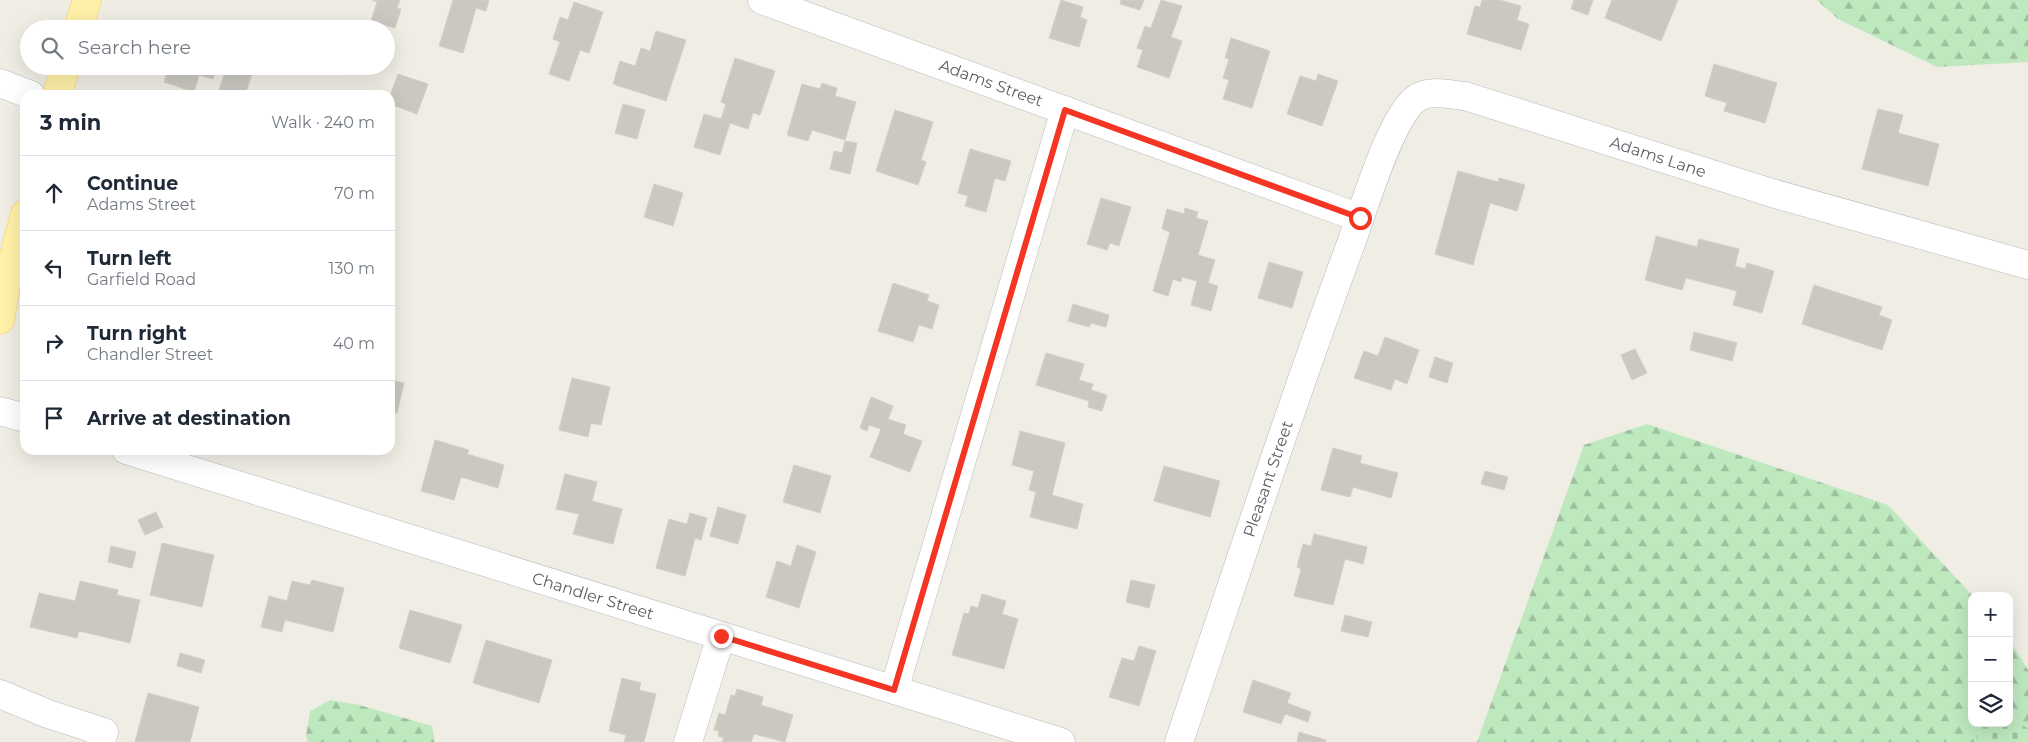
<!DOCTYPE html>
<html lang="en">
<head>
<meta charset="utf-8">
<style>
	:root { --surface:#fff; --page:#f2f2f3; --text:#1f2937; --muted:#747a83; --line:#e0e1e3 }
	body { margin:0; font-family:Montserrat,sans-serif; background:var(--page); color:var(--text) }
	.controls { position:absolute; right:15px; bottom:15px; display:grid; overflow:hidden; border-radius:10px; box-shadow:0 5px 20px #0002 }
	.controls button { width:45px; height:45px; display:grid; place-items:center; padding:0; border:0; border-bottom:1px solid var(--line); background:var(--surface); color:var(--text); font:25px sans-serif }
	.stop { position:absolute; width:15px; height:15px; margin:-11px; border:4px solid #f53524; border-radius:50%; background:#fff }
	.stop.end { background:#f53524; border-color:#fff; box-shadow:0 1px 5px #0008 }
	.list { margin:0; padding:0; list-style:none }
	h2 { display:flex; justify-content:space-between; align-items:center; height:65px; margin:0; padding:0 20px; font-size:21px }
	h2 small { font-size:16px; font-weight:400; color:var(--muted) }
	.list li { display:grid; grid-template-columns:32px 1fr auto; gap:15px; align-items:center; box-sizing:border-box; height:75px; padding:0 20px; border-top:1px solid var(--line) }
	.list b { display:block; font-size:19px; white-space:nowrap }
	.list p { margin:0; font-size:16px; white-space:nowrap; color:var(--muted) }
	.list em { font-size:16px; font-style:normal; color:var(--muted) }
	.icon { flex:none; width:28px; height:28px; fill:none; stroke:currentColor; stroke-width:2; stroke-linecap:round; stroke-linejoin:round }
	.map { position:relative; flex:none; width:2028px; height:742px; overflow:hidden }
	.search { position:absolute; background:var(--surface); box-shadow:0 5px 20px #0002; left:20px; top:20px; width:375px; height:55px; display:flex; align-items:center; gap:12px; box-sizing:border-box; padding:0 18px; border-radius:28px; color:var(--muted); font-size:19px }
	.panel { position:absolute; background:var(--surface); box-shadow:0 5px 20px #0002; left:20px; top:90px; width:375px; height:365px; border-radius:15px }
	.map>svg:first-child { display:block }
</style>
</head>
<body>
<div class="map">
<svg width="2028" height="742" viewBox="0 0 2028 742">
	<defs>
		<pattern id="forest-firs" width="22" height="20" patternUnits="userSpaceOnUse" patternTransform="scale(1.25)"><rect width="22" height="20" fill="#bee9bf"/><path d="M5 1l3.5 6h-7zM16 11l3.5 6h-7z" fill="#9ec09f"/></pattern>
		<pattern id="cemetery-stones" width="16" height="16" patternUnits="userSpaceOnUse" patternTransform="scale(1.25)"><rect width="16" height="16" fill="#bee9bf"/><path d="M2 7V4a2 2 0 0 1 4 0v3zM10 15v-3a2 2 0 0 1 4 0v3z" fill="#9ec09f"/></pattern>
	</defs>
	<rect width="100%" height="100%" fill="#efede4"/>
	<!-- forest -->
	<path fill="url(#forest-firs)" d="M 1817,0 L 2028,0 L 2028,62 L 1937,67 L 1838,19 Z
		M 1647,424 L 1888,505 L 1973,596 L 1972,723 L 2009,723 L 2009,639 L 2028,670 L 2028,742 L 1477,742 L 1584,445 Z
		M 330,700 L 359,705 L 432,726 L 435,742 L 308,742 L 306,736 L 310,711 Z"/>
	<!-- cemetery -->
	<path fill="url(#cemetery-stones)" d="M 2009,721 L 2028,728 L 2028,742 L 1975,742 L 1982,723 L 2009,723 Z"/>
	<!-- building -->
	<path fill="#cac8c1" stroke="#d5cfc2" d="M 372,0 L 400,0 L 397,8 L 401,9 L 395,28 L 371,21 L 377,2 Z
		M 453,0 L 489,0 L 486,11 L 476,8 L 463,53 L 439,46 Z
		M 1061,0 L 1083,7 L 1080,17 L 1087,20 L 1079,47 L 1049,38 Z
		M 1121,0 L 1144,0 L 1140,10 L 1120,4 Z
		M 1161,0 L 1182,6 L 1171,37 L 1182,41 L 1169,78 L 1137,67 L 1143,50 L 1137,48 L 1145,26 L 1151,28 Z
		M 1482,0 L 1500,0 L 1521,6 L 1517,20 L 1529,24 L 1521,50 L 1467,34 L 1475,6 L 1480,7 Z
		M 1574,0 L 1593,0 L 1588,15 L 1571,9 Z
		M 1612,0 L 1678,0 L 1661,41 L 1605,18 Z
		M 574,2 L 603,12 L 589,53 L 580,50 L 569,81 L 549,74 L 560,42 L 553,39 L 560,17 L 568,20 Z
		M 656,31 L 686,40 L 666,101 L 613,84 L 620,61 L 635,66 L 641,48 L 650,51 Z
		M 1231,38 L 1270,51 L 1252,108 L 1223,99 L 1229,80 L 1223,78 L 1229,59 L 1225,58 Z
		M 735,58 L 775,71 L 760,115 L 753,113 L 748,129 L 730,123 L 720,155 L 694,147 L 704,114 L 721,119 L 726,104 L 721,102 Z
		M 1714,64 L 1777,83 L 1765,123 L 1724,111 L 1727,103 L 1705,96 Z
		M 169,66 L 217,66 L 213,79 L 199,75 L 194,92 L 164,82 Z
		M 227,66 L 246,66 L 254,68 L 245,95 L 236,95 L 219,90 Z
		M 398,74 L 428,84 L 417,114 L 390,104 L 390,96 Z
		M 1318,74 L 1338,81 L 1322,126 L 1287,114 L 1300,76 L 1316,81 Z
		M 822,83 L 837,88 L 835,96 L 856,102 L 845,140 L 812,130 L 808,141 L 787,135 L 802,84 L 820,89 Z
		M 623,104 L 645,110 L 637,139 L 615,133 Z
		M 1878,109 L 1903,115 L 1898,133 L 1939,144 L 1928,186 L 1862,169 Z
		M 895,110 L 933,122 L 921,160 L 926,162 L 918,185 L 876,171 Z
		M 845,141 L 857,143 L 850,174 L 830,169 L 834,151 L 842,153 Z
		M 970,149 L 1011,161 L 1005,181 L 995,178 L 986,212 L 965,206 L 968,196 L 958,193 Z
		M 1458,171 L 1498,182 L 1499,178 L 1525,185 L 1517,211 L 1490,203 L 1473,265 L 1435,254 Z
		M 654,184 L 683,193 L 673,226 L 644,217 Z
		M 1101,198 L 1131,207 L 1119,246 L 1110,243 L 1107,250 L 1087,244 Z
		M 1185,208 L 1198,212 L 1196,218 L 1208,221 L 1198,255 L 1215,260 L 1208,283 L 1218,286 L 1211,311 L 1191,305 L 1197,281 L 1182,277 L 1181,282 L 1173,279 L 1168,296 L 1153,291 L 1170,232 L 1162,229 L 1167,209 L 1184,214 Z
		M 1656,236 L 1697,247 L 1699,239 L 1739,249 L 1735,266 L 1745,269 L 1747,263 L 1774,271 L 1762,313 L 1733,305 L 1737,291 L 1686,278 L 1682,290 L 1645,280 Z
		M 1269,262 L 1303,272 L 1292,308 L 1258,298 Z
		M 893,283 L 929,295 L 927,301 L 939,305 L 932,329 L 919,325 L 913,342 L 878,331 Z
		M 1814,285 L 1882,307 L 1879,315 L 1892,320 L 1882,350 L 1802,324 Z
		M 1073,304 L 1109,315 L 1106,327 L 1091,323 L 1089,327 L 1068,321 Z
		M 1694,332 L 1737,343 L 1732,361 L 1690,350 Z
		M 1385,337 L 1419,350 L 1407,384 L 1395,379 L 1391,390 L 1354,378 L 1364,351 L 1378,356 Z
		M 1635,349 L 1647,373 L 1632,380 L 1621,355 Z
		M 1046,353 L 1084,364 L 1079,380 L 1093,384 L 1091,390 L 1107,395 L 1102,411 L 1088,407 L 1089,401 L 1036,385 Z
		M 1435,357 L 1453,363 L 1447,383 L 1429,377 Z
		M 572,378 L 610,387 L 601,425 L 591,423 L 588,437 L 559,430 Z
		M 390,380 L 404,383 L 397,413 L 390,412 Z
		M 871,397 L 893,406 L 888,419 L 906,425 L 903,434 L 922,441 L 910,472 L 870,457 L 881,429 L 869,425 L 867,431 L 860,428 Z
		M 1020,431 L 1065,443 L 1052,495 L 1083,504 L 1077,529 L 1030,517 L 1036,492 L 1029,490 L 1034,471 L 1012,465 Z
		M 435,440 L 469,450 L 467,454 L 504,465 L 498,488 L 461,477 L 454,500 L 421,491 Z
		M 1333,448 L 1362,456 L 1360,463 L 1398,473 L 1391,498 L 1353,487 L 1350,497 L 1321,490 Z
		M 794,465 L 831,476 L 820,513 L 783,502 Z
		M 1164,466 L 1220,481 L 1210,517 L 1154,501 Z
		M 1485,471 L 1508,477 L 1504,490 L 1481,484 Z
		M 565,474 L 597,482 L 592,501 L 622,509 L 613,544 L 573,534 L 579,514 L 556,509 Z
		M 718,507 L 746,515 L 738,544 L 710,536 Z
		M 156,512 L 163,527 L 145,535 L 138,520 Z
		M 690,513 L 707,518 L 701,540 L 695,538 L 685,576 L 656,568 L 669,519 L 687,524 Z
		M 1314,534 L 1367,547 L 1363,564 L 1345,559 L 1333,605 L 1294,596 L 1301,569 L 1297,567 L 1303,544 L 1311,546 Z
		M 162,543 L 214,555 L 202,607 L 150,595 Z
		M 797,545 L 816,552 L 799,608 L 766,597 L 777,561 L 791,566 Z
		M 111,546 L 136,552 L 132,568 L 108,562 Z
		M 312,580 L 344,588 L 333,632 L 285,620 L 282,632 L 261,627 L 269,596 L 287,601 L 292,581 L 310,585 Z
		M 1131,580 L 1155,585 L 1149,608 L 1126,602 Z
		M 80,581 L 118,590 L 117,595 L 140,600 L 130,643 L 79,631 L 77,638 L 30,627 L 39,593 L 75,601 Z
		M 982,594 L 1006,601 L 1002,614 L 1018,619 L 1004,669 L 952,655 L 964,613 L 969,614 L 971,606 L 978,608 Z
		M 410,610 L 462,625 L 450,663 L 399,648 Z
		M 1345,615 L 1372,622 L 1368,637 L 1341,631 Z
		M 486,640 L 552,660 L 539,703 L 473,683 Z
		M 1139,646 L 1156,651 L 1139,706 L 1109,697 L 1122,658 L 1134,661 Z
		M 180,653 L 205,660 L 201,673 L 177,666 Z
		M 622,678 L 641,683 L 639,690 L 656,694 L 644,742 L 624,742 L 626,735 L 609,731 Z
		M 1253,680 L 1291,693 L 1287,703 L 1311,712 L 1308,722 L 1285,714 L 1281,724 L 1243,712 Z
		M 737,689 L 763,697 L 761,705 L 793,715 L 785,742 L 754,734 L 751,742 L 722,742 L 724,738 L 718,736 L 719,731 L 714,730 L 719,713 L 725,715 L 731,695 L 735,696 Z
		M 148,693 L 199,707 L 190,742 L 135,742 Z
		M 1299,732 L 1326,740 L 1326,742 L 1297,742 Z"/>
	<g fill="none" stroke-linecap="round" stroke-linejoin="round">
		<defs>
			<path id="minor" d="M 762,0 L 1360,218
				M 0,83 L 31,95
				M 0,411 L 25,418
				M 126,450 L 1061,742
				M 894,690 L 1065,110
				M 0,694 L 48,714 L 104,732 L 101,742
				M 688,742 L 721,636
				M 1179,742 C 1236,574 1291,405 1353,238 C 1364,207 1392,114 1417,98 C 1430,89 1451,95 1465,96 L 1772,193 L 2028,265"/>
			<path id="major" d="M 78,29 L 87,0
				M 57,95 L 66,66
				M 0,320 L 6,286 L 25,214"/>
		</defs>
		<!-- minor casing -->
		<use href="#minor" stroke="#b6babf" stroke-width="29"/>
		<!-- major casing -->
		<use href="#major" stroke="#fbcc51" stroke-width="29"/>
		<!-- minor -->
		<use href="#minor" stroke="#fff" stroke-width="28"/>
		<!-- major -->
		<use href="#major" stroke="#fff1a9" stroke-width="28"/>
	</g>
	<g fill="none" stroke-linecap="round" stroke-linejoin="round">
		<!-- route -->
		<path stroke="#f53524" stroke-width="6" d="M 721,636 L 894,690 L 1065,110 L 1360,218"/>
	</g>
	<g text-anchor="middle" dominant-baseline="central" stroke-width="4" stroke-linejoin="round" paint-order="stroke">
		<!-- street labels -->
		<g font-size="16" fill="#5c6066" stroke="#fff">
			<text transform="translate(991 83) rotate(20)">Adams Street</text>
			<text transform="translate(1658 157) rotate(18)">Adams Lane</text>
			<text transform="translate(1268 479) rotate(-71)">Pleasant Street</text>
			<text transform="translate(593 596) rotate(17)">Chandler Street</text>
		</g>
	</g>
</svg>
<div class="controls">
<button>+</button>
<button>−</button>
<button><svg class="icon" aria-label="layers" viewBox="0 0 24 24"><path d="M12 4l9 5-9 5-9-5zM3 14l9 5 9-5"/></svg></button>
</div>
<div class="stop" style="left:1360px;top:218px"></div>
<div class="stop end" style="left:721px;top:636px"></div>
<div class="search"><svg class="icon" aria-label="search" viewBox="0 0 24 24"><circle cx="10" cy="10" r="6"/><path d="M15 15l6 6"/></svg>Search here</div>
<section class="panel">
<h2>3 min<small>Walk · 240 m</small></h2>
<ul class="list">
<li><svg class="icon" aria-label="ahead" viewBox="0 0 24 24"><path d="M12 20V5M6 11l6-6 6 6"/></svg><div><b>Continue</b><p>Adams Street</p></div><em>70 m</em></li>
<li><svg class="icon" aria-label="left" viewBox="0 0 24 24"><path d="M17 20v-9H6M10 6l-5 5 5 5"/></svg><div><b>Turn left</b><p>Garfield Road</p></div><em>130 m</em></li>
<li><svg class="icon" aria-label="right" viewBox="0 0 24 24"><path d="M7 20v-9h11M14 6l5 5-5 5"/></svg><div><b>Turn right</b><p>Chandler Street</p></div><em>40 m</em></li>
<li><svg class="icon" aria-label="arrive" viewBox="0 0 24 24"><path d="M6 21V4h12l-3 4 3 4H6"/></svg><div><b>Arrive at destination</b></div></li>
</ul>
</section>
</div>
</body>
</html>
